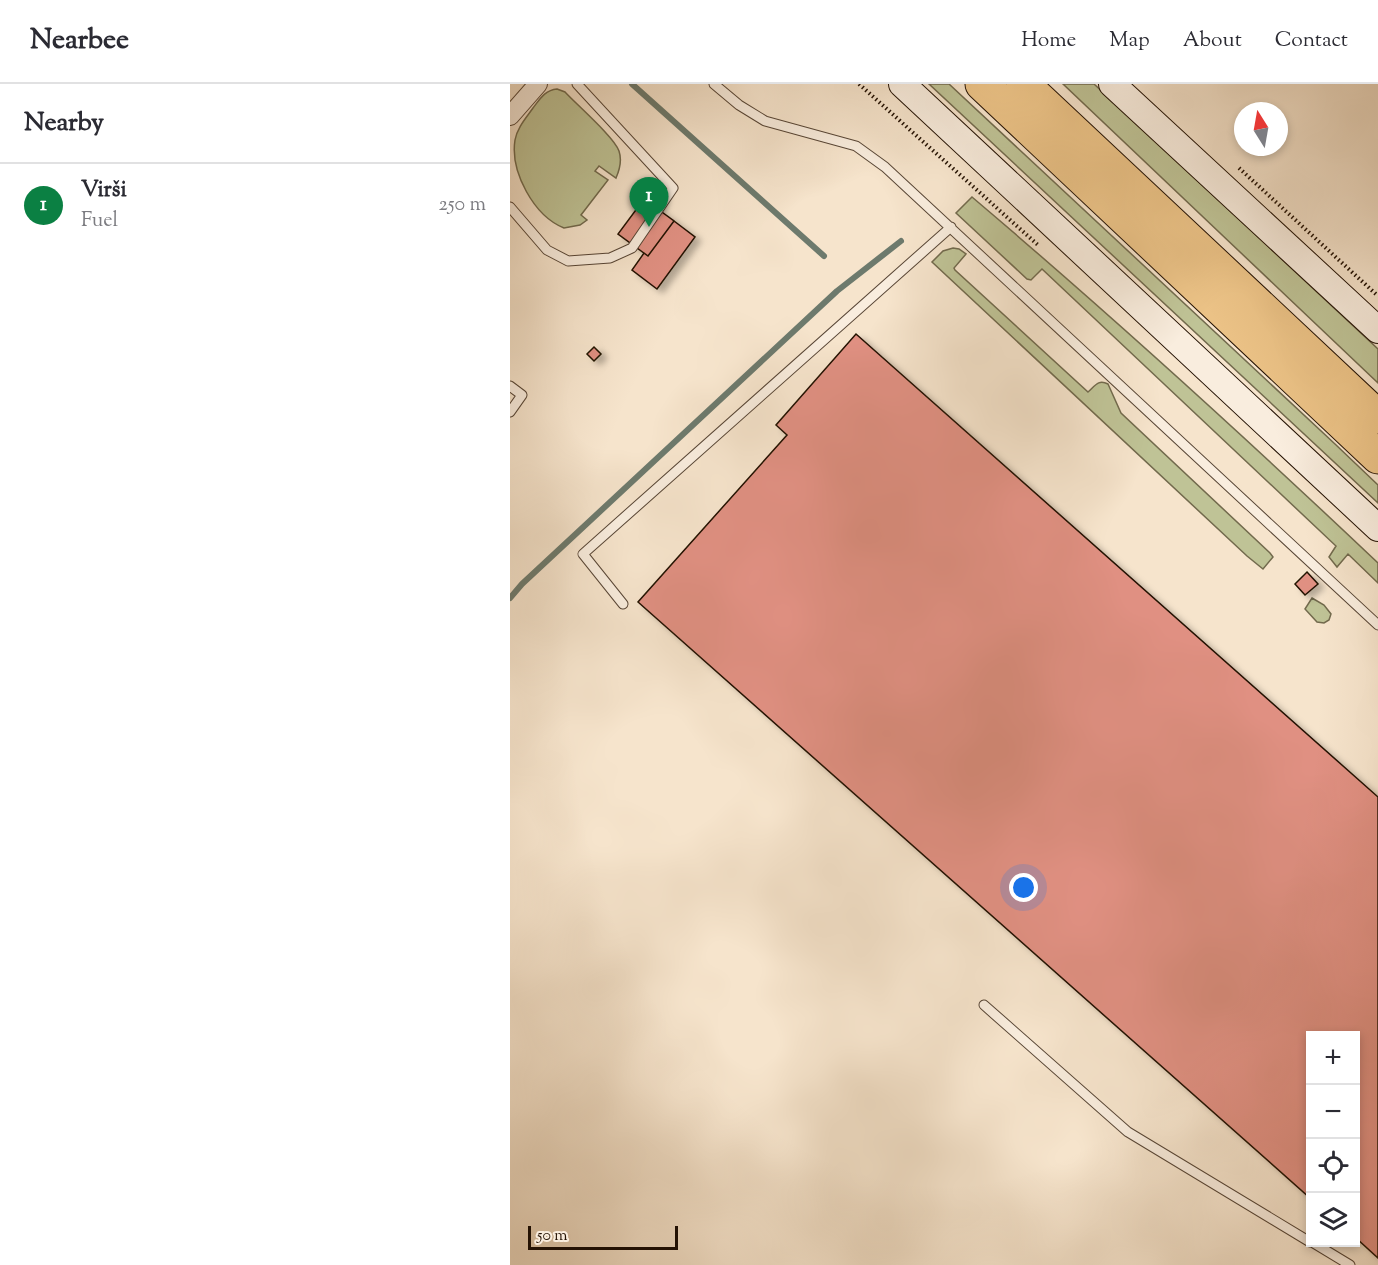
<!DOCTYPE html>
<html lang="en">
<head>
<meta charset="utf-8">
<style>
	:root { --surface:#fff; --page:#f7f7f7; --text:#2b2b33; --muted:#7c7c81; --line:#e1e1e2; --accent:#0b8043 }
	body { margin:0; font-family:"Sorts Mill Goudy",serif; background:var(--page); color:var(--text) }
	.controls { position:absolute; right:18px; bottom:18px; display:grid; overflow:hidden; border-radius:0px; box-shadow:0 3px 9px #0003 }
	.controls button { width:54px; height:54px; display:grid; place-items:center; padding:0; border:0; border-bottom:2px solid var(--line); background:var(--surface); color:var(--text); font:30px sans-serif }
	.compass { position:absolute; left:724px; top:18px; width:54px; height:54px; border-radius:50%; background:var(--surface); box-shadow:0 3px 9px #0003; rotate:349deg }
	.scale { position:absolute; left:18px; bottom:15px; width:150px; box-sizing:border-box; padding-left:6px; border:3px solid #241204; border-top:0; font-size:16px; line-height:21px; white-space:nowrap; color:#241204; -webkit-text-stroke:4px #f9edde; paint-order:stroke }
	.you { position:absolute; left:514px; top:804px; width:21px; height:21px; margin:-15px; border:4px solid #fff; border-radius:50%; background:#1a73e8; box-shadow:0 0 0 9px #1a73e833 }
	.badge { display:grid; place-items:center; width:39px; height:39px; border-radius:50%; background:var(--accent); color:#fff; font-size:20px; font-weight:700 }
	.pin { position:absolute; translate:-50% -50px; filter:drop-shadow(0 2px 3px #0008) }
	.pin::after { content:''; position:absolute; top:32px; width:21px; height:18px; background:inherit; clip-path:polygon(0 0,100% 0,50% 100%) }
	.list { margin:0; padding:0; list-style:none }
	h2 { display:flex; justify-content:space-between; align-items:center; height:78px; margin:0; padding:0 24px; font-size:26px }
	h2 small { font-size:20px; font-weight:400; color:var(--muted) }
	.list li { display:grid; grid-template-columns:39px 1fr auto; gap:18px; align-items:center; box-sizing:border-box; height:84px; padding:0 24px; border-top:2px solid var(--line) }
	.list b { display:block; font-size:22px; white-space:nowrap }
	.list p { margin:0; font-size:20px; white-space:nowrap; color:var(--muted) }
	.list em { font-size:20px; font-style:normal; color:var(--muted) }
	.icon { flex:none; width:33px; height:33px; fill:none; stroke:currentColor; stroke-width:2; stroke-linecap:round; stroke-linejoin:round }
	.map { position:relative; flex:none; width:868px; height:1181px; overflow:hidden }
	header { display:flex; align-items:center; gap:36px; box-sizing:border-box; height:84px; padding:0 30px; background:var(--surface); border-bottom:2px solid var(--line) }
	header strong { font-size:28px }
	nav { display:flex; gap:33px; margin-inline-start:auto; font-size:21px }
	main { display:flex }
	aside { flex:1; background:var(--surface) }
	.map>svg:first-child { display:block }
</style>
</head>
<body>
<header>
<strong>Nearbee</strong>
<nav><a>Home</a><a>Map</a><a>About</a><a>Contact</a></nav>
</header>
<main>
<aside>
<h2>Nearby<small></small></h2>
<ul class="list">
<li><span class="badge">1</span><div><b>Virši</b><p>Fuel</p></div><em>250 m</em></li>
</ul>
</aside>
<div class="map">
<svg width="868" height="1181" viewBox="0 0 868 1181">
	<defs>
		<filter id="shadow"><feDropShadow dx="6" dy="4" stdDeviation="3" flood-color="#0004"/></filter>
	</defs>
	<rect width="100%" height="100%" fill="#f6e4cc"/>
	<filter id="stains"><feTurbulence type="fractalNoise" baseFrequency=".00333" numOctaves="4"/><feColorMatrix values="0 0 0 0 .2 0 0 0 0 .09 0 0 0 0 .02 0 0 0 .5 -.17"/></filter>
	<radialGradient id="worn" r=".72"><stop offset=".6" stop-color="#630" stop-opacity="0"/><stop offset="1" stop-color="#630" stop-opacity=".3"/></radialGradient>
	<!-- green -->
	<path fill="#bfc396" stroke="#726a4d" stroke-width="1.5" d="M 419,0 L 439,0 L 825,360 L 868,401 L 868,419 Z
		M 553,0 L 584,0 L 868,265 L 868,299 Z
		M 47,5 L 55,8 C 67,21 104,53 109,67 C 112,76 110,85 106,94 L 89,82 L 85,87 L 98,96 L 71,131 L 77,136 L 70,141 L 54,144 C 24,132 0,88 5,56 C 7,44 16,34 23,24 C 30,15 35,6 47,5 Z
		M 462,113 C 601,231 736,354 868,479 L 868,499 L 838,470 L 827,483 L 819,473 L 826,462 L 532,185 L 521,196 L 517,195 L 446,129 Z
		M 443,164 L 449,165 L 456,170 L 444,184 L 445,186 L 578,308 C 585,302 588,295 598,300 L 611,329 L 760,469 L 763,473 L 753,485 L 737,472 L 422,178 L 433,167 Z
		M 802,514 L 814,521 L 821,530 L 819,536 L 814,539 L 807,538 L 795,525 Z"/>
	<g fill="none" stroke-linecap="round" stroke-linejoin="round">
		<!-- stream -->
		<path stroke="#6d7a6d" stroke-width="6" d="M 122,0 L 314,172
			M 0,514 L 12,500 L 327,207 L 391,157"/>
	</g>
	<!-- building -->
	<path fill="#e09082" stroke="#241204" stroke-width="1.5" filter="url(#shadow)" d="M 134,115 L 164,137 L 138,172 L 108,150 Z
		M 164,137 L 185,153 L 147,205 L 122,186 L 134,169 L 138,172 Z
		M 346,250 L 868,713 L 868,1174 L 846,1154 L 846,952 L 800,952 L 800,1114 L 128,518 L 277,351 L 266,341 Z
		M 84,263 L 91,270 L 84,277 L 77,270 Z
		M 797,488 L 808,500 L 795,511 L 785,500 Z"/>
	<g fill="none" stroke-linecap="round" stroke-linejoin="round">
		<defs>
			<path id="lane" d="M 204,0 L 229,21 L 255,37 L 346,62 L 375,83 L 868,541
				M 0,123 L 37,166 L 58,177 L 100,174 L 122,164 L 163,104 L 67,0
				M 0,302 L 12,311 L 0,328
				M 113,520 L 73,470 L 441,143
				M 474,921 L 618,1048 L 800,1158
				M 802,1158 L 840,1181"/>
			<path id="street" d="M 0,32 L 28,0"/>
			<path id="secondary" d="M 392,0 L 868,444
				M 602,0 L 868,246"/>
			<path id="highway" d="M 472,0 L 868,373
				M 513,0 L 868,333"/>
		</defs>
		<!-- lane casing -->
		<use href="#lane" stroke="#584636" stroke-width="11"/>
		<!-- street casing -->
		<use href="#street" stroke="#584636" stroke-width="20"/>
		<!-- secondary casing -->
		<use href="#secondary" stroke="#241204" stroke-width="28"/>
		<!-- highway casing -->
		<use href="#highway" stroke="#241204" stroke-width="35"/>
		<!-- path -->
		<path stroke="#241204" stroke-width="4" stroke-dasharray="1.5 3" stroke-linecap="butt" d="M 349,0 L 528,161
			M 729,84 L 868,212"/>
		<!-- lane -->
		<use href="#lane" stroke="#f9edde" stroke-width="9"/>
		<!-- street -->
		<use href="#street" stroke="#f9edde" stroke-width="18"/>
		<!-- secondary -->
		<use href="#secondary" stroke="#f9edde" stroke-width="26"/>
		<!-- highway -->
		<use href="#highway" stroke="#ebc286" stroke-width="33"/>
	</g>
	<rect width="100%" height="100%" filter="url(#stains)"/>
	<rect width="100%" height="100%" fill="url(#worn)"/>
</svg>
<div class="controls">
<button>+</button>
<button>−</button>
<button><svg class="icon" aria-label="locate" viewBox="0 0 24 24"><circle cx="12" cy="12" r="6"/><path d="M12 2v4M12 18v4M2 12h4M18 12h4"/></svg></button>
<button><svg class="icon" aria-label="layers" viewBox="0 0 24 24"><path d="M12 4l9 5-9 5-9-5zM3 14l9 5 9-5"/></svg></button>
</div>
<svg class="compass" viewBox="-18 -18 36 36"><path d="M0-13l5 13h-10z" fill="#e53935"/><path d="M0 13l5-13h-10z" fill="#7c7c81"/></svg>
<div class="scale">50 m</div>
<div class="you"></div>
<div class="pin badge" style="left:139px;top:143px">1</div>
</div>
</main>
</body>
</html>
